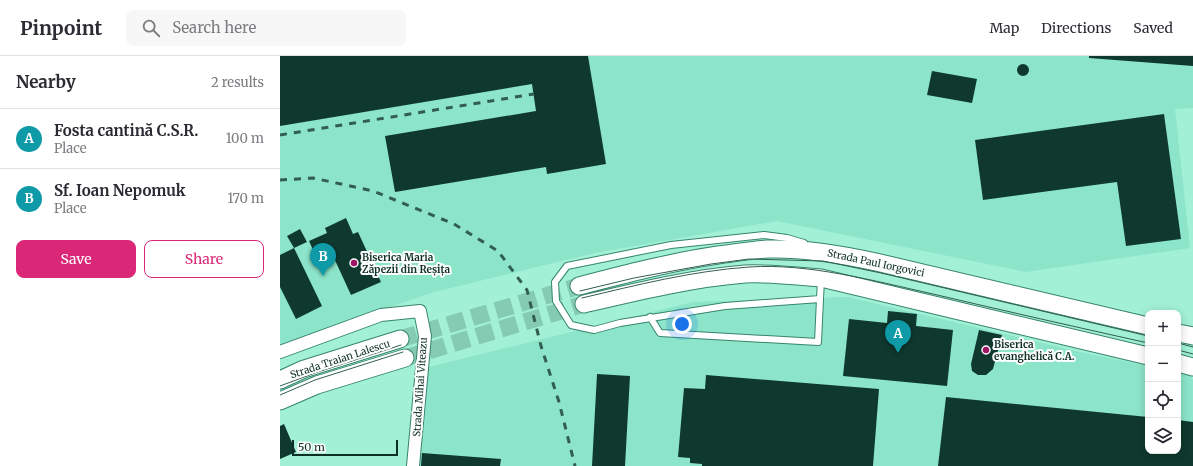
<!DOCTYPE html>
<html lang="en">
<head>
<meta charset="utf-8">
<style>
	:root { --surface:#fff; --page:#f7f7f7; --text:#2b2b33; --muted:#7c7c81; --line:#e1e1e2; --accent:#db2777 }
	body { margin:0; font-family:Merriweather,serif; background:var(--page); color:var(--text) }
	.controls { position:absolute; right:12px; bottom:12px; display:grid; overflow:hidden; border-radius:8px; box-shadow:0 2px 10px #0003 }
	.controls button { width:36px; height:36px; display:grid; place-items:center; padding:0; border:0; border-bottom:1px solid var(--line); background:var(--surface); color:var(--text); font:20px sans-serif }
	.scale { position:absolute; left:12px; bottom:10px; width:106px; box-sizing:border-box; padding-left:4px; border:2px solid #0f3027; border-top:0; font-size:11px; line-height:14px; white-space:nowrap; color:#0f3027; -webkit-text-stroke:3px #fefefe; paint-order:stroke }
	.you { position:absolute; left:402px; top:268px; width:14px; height:14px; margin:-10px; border:3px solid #fff; border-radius:50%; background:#1a73e8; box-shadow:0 0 0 6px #1a73e833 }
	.badge { display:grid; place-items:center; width:26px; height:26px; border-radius:50%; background:var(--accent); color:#fff; font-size:13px; font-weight:700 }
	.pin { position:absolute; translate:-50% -33px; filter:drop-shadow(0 1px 2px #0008) }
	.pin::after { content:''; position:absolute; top:21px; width:14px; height:12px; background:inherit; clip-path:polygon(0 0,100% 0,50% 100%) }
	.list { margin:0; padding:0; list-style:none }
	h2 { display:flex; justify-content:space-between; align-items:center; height:52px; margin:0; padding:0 16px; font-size:17px }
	h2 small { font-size:13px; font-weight:400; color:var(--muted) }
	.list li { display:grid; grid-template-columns:26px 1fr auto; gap:12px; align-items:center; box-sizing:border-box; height:60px; padding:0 16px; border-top:1px solid var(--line) }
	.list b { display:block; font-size:15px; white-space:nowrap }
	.list p { margin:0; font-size:13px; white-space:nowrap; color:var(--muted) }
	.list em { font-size:13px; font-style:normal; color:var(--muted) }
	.actions { display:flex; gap:8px; padding:12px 16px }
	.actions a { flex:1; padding:9px 0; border:1px solid var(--accent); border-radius:8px; text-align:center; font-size:14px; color:var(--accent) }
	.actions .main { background:var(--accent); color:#fff }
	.icon { flex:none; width:22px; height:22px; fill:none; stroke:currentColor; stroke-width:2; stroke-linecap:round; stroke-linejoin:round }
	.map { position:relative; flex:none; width:913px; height:410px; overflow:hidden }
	header { display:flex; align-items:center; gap:24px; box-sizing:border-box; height:56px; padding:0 20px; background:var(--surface); border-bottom:1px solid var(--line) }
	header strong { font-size:19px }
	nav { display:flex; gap:22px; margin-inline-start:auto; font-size:14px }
	.search { width:280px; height:36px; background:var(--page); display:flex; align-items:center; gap:10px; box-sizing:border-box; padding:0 14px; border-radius:8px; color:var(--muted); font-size:15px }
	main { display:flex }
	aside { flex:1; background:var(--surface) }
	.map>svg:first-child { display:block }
</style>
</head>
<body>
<header>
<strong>Pinpoint</strong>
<div class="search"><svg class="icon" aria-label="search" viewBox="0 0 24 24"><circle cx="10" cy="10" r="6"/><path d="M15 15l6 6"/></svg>Search here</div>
<nav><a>Map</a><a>Directions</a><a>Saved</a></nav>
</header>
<main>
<aside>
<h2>Nearby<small>2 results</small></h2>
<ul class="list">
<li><span class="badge" style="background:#0f9aa8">A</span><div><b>Fosta cantină C.S.R.</b><p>Place</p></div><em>100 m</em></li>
<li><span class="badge" style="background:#0f9aa8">B</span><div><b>Sf. Ioan Nepomuk</b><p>Place</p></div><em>170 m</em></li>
</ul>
<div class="actions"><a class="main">Save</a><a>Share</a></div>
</aside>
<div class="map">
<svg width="913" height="410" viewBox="0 0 913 410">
	<rect width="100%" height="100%" fill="#a2f0d6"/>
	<!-- built -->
	<path fill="#8ce5c9" d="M 0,0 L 913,0 L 913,52 L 895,53 L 910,192 L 746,216 L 497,165 L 315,197 L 154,236 L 0,289 Z
		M 568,241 L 800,296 L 868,310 L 868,395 L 898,395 L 898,316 L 910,318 L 913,324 L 913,410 L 133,410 L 141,313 L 413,246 Z"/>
	<!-- building -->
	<path fill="#0f392e" d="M 0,0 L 308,0 L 326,108 L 267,118 L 266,111 L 115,136 L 105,80 L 256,55 L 252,28 L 0,70 Z
		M 809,0 L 913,0 L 913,10 L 809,2 Z
		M737 14a6 6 0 1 1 12 0a6 6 0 1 1-12 0Z
		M 652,15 L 697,23 L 692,47 L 647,39 Z
		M 884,58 L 901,183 L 846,190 L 837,126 L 703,144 L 695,84 Z
		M 66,162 L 73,178 L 78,176 L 101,226 L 71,239 L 48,189 L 34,196 L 29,185 L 47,177 L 45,172 Z
		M 20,173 L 27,186 L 14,192 L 7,180 Z
		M 14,192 L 42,250 L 16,263 L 0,231 L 0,199 Z
		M 608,255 L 637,258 L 636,270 L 673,274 L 667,330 L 563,320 L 569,263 L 607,267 Z
		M 699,274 L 722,279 L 713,313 L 706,319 L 698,319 L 692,315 L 691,308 Z
		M 317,318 L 350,320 L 345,410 L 312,410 Z
		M 426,319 L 599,333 L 593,410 L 422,410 L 422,408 L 410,407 L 410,402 L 398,401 L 404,332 L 425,333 Z
		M 666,341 L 868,361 L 868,395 L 898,395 L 898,364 L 913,366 L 913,410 L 658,410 Z
		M 4,368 L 16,396 L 0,403 L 0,370 Z
		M 142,397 L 221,403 L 220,410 L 141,410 Z"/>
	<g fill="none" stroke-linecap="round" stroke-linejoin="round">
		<!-- secondary-tunnel -->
		<path stroke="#85cab3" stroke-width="17" stroke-dasharray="17 8" stroke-linecap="butt" d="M 120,283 L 299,230
			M 125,302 L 304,248"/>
		<defs>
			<path id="lane" d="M 524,187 L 507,182 L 484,179 L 391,189 L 287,210 L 275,226 L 276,245 L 291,269 L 314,274 L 340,267 L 445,250 L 540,243 L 541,223
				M 370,261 L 380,277 L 538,286 L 540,243"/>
			<path id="street" d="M 0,296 L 101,259 L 140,255 L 145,280 L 133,410"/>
			<path id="secondary" d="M 299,230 C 345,218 391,206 438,199 C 454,197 471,194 487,193 C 524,192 560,198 596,206 L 868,270
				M 304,248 C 355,236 413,222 465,218 C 491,217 516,220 541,222 L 868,300
				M 898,277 L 913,280
				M 898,307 L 913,311
				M 0,324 L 24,313 L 120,283
				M 0,345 L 37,329 L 125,302"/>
		</defs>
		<!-- lane casing -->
		<use href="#lane" stroke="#36846e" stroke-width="8"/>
		<!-- street casing -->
		<use href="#street" stroke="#36846e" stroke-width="14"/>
		<!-- secondary casing -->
		<use href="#secondary" stroke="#36846e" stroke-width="19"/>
		<!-- lane -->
		<use href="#lane" stroke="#fff" stroke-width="6"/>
		<!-- street -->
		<use href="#street" stroke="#fff" stroke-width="12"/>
		<!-- secondary -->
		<use href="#secondary" stroke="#fff" stroke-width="17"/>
		<!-- tram -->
		<path stroke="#325e51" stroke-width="1" d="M 300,235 L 354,222 L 431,208 L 469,203 L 543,205 L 601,217 L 868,280
			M 302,242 C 357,229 412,215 469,211 C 529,207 594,225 653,238 C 725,255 796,271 868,287
			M 898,287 L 913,291
			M 898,294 L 913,298
			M 0,330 L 35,317 L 121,289
			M 0,339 L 35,324 L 123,296"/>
		<!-- rail -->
		<path stroke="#325e51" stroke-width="3" stroke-dasharray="7 7" stroke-linecap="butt" d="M 0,79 L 254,38
			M 0,124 L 33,122 L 93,135 L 174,168 L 218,195 L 247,234 L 261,290 L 279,346 L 295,410"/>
	</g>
	<!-- markers -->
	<g fill="#9e1665" stroke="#fefefe" stroke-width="1.5">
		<circle cx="74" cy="207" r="4"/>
		<circle cx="706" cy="294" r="4"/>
	</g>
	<g text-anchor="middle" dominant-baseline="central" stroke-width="4" stroke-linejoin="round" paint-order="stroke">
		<!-- poi labels -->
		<g font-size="10" font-weight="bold" fill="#0f3027" stroke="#fefefe" text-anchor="start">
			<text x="82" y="201">Biserica Maria<tspan x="82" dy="12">Zăpezii din Reșița</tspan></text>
			<text x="714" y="288">Biserica<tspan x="714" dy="12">evanghelică C.A.</tspan></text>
		</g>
		<!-- street labels -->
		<g font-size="10" fill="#0f3027" stroke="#fefefe">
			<text transform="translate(596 207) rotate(12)">Strada Paul Iorgovici</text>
			<text transform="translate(60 303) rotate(-18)">Strada Traian Lalescu</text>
			<text transform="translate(140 331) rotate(-86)">Strada Mihai Viteazu</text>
		</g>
	</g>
</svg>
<div class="controls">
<button>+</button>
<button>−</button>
<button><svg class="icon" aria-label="locate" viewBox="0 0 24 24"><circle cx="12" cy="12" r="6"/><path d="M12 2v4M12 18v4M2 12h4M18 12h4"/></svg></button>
<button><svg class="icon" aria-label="layers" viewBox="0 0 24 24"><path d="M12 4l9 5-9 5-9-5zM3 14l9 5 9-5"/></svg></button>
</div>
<div class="scale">50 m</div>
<div class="you"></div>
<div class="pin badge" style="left:618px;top:297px;background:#0f9aa8">A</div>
<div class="pin badge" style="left:43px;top:220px;background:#0f9aa8">B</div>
</div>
</main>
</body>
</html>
